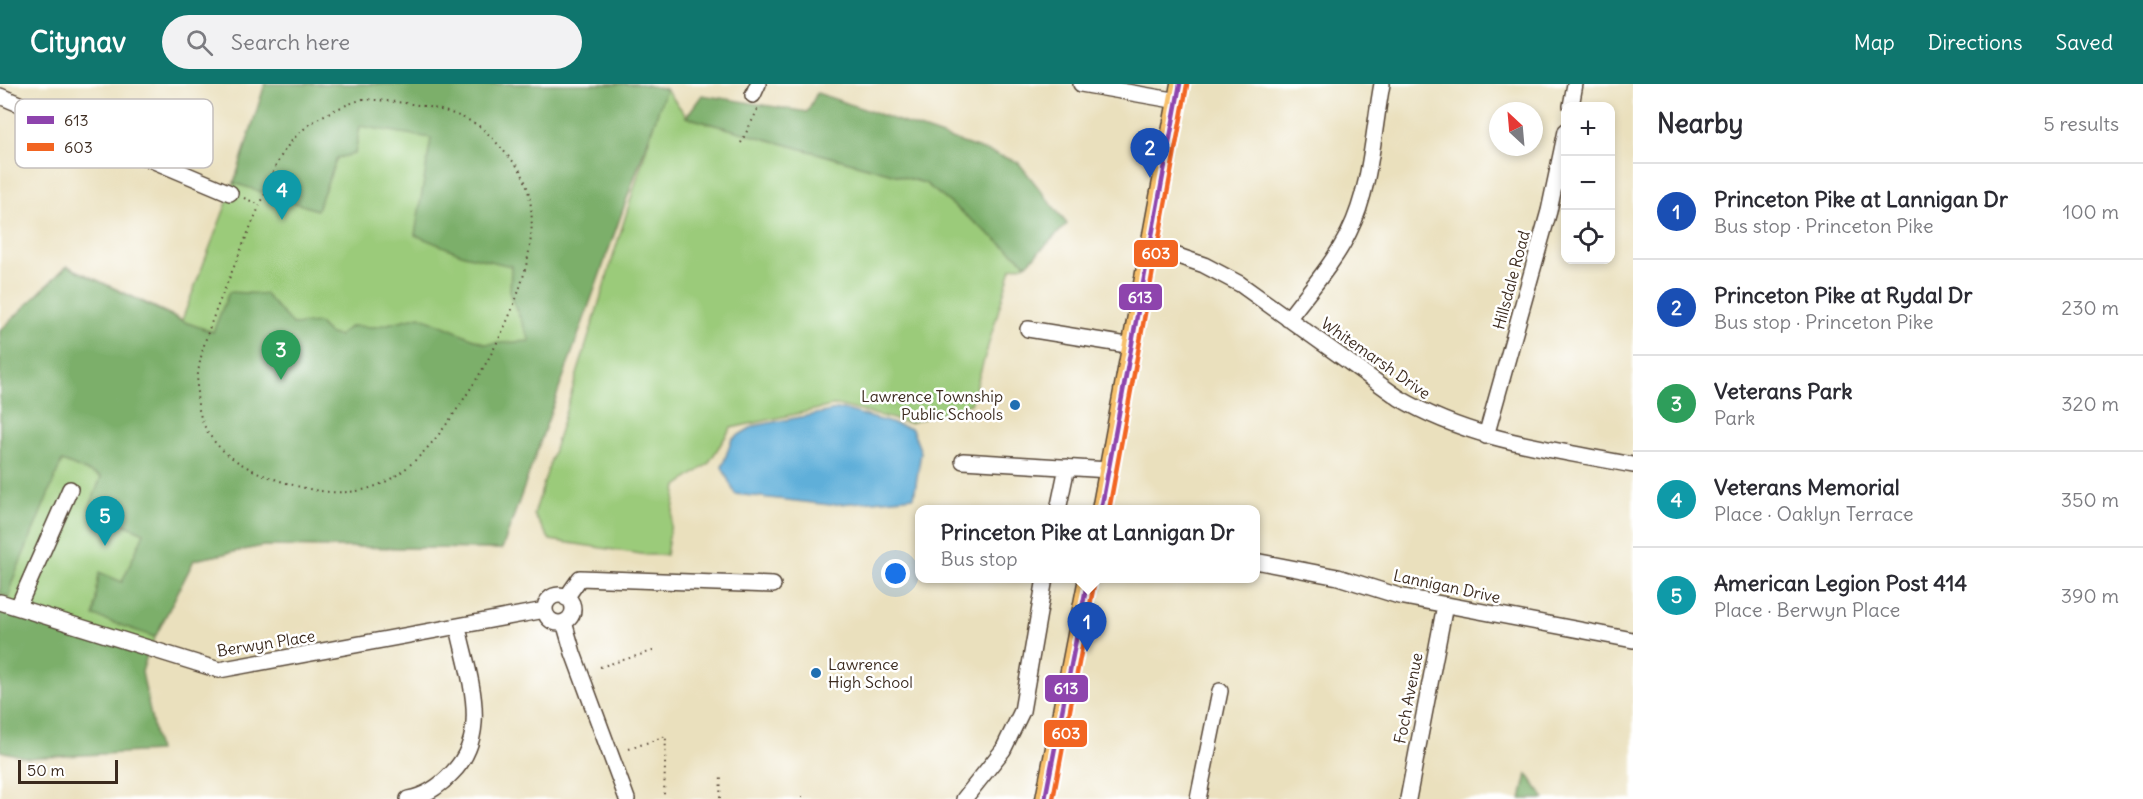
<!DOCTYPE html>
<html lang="en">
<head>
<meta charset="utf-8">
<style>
	:root { --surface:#fff; --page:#f2f2f3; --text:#2b2b33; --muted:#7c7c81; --line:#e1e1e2; --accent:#0f766e }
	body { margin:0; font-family:Delius,sans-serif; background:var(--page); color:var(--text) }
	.controls { position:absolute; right:18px; top:18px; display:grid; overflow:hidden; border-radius:12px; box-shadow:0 3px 9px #0003 }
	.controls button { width:54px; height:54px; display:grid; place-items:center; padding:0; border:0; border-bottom:2px solid var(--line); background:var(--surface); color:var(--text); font:30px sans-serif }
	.compass { position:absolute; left:1489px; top:18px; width:54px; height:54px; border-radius:50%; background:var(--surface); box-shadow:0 3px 9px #0003; rotate:334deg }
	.scale { position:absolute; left:18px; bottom:15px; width:100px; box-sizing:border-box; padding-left:6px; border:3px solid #3b2a1e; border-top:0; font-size:16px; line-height:21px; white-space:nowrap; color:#3b2a1e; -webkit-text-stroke:4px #fff; paint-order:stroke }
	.you { position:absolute; left:896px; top:490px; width:21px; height:21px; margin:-15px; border:4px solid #fff; border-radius:50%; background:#1a73e8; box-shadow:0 0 0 9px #1a73e833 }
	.badge { display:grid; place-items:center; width:39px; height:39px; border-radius:50%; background:var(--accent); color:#fff; font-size:20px; font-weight:700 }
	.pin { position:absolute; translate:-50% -50px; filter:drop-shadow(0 2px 3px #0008) }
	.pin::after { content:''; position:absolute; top:32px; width:21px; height:18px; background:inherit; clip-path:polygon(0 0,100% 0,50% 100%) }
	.popup { position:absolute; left:915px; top:421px; width:345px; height:78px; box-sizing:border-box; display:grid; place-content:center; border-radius:12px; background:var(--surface); filter:drop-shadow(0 2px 4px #0005); font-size:20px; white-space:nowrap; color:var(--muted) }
	.popup b { font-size:22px; color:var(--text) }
	.popup::after { content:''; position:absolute; left:50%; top:100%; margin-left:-12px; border:12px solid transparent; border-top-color:var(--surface) }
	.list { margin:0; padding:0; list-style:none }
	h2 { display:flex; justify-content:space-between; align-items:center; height:78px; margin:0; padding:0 24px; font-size:26px }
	h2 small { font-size:20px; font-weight:400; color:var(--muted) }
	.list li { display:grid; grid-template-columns:39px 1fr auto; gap:18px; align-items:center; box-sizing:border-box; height:96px; padding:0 24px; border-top:2px solid var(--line) }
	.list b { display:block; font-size:22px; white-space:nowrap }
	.list p { margin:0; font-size:20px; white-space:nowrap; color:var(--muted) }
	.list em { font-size:20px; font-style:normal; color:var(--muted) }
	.icon { flex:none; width:33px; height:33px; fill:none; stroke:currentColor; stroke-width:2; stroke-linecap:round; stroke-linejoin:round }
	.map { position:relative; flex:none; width:1633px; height:715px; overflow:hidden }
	header { display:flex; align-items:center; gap:36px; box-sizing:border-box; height:84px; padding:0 30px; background:var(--accent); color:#fff }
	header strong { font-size:28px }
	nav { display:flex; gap:33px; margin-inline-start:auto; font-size:21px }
	.search { width:420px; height:54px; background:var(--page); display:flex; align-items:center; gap:15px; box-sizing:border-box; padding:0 21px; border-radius:33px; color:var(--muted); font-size:22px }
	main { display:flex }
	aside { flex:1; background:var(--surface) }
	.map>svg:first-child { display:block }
</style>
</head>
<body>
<header>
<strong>Citynav</strong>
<div class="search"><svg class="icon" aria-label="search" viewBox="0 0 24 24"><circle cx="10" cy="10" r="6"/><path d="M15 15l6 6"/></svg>Search here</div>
<nav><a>Map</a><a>Directions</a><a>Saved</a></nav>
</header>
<main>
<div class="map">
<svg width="1633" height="715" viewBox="0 0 1633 715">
	<rect width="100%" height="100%" fill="#fff"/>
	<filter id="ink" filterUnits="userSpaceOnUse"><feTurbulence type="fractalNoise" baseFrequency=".0167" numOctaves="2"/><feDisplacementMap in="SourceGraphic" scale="12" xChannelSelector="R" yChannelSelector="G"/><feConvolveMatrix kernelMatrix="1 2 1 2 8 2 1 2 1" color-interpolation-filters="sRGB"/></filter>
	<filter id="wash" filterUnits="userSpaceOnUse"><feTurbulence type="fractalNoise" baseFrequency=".008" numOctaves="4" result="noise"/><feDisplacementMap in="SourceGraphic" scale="24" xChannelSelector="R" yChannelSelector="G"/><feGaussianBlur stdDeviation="1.35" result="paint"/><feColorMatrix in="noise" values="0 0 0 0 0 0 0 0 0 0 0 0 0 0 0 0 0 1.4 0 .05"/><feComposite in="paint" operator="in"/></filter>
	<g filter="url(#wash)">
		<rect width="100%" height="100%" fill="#eae0bd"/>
		<!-- green -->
		<path fill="#9bcb7a" stroke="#6b7a4c" stroke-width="1.5" d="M 265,0 L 641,0 L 666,5 L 687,33 L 925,99 L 1027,180 L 1011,184 L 971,320 L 909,339 L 837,321 L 731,344 L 708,380 L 677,402 L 666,471 L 647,471 L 550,456 L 534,431 L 659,23 L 502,465 L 263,462 L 194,476 L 149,565 L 0,518 L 0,247 L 67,182 L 182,236 L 244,74 Z"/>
		<!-- forest -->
		<path fill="#7caf6a" stroke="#5c6c44" stroke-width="1.5" d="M 265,0 L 641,0 L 666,5 L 502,465 L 263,462 L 194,476 L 155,553 L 94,532 L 99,488 L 122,498 L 144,449 L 89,425 L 101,393 L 62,377 L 12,498 L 10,513 L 0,509 L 0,247 L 67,182 L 182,237 L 213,248 L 229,208 L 265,210 L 293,241 L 318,239 L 328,249 L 338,252 L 351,242 L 375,243 L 420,232 L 486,260 L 530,257 L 510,211 L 511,182 L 464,171 L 415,151 L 431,54 L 360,42 L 355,70 L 337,74 L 317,126 L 234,99 Z
			M 817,9 L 1018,78 L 1067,140 L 1027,180 L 925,99 L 686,33 L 702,11 L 807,28 Z
			M 0,524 L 149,565 L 142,588 L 158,667 L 28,674 L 0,667 Z
			M 1527,690 L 1545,715 L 1521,715 Z"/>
		<!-- water -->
		<path fill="#5eafd9" stroke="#4c6c7c" stroke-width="1.5" d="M 842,325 L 912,345 L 921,368 L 914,413 L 830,421 L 735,410 L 722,383 L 732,355 L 754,342 Z"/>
	</g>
	<g filter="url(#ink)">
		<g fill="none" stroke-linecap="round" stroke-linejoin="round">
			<defs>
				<path id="minor" d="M 1081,0 L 1178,17
					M 753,11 L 758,0
					M 0,12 L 230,109
					M 1571,22 L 1575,0
					M 1152,163 L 1204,181 L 1240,200 L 1399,314 C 1472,357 1551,365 1633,381
					M 1288,235 C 1309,207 1334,179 1349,148 C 1371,104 1373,48 1382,0
					M 1028,245 L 1133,262
					M 1486,352 L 1549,127 L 1566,47
					M 963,377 L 1109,386
					M 1058,426 L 1067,383
					M 1255,477 L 1338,493 L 1399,512 L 1633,556
					M545 525a14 14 0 1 1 28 0a14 14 0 1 1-28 0Z
					M 566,514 L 580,494 L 773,501
					M 0,518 L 219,586 L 545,526
					M 18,523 L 70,405
					M 564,538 L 573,569 L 627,715
					M 408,715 C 425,712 440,702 452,689 C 492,649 468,591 458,543
					M 964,715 L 1003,666 L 1022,627 L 1045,494
					M 1198,715 L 1220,607
					M 1408,715 L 1445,521"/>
				<path id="major" d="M 1101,426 L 1180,0
					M 1045,715 L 1088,494"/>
			</defs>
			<!-- minor casing -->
			<use href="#minor" stroke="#554536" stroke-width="18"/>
			<!-- major casing -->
			<use href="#major" stroke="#554536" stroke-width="21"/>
			<!-- path -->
			<path stroke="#554536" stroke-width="2" stroke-dasharray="1.5 4.5" stroke-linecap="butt" d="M 363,15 C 400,18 441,21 474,39 C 485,45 495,57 503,66 C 509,74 518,81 522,90 C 551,151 509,243 476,296 C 453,332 424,379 383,399 C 347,416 307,407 272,394 C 168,357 192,282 226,202 C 239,171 251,140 265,110 C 282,54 309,33 363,15 Z
				M 741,59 L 758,25
				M 244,114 L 260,121
				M 600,583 L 656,566
				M 629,665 L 666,652 L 664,711
				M 802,712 L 802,715
				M 720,714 L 721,692"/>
			<!-- minor -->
			<use href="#minor" stroke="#fff" stroke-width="15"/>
			<!-- major -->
			<use href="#major" stroke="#f7c06c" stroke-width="18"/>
			<defs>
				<path id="bus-1" d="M 1101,426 L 1180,0
					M 1045,715 L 1088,494"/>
				<path id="bus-2" d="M 1109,426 L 1187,1
					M 1053,715 L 1095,495"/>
			</defs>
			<!-- bus-1 casing -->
			<use href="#bus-1" stroke="#fff" stroke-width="9"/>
			<!-- bus-2 casing -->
			<use href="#bus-2" stroke="#fff" stroke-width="9"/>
			<!-- bus-1 -->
			<use href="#bus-1" stroke="#8e44ad" stroke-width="4.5"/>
			<!-- bus-2 -->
			<use href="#bus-2" stroke="#f26522" stroke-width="4.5"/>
		</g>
	</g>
	<!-- markers -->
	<g fill="#1f6fb2" stroke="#fff" stroke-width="2">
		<circle cx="1015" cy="321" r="6"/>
		<circle cx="816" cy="589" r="6"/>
	</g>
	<g text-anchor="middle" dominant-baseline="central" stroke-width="5" stroke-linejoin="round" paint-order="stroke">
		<!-- street labels -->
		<g font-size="16" fill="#3b2a1e" stroke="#fff">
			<text transform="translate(1511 196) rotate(-75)">Hillsdale Road</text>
			<text transform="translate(1376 274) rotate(35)">Whitemarsh Drive</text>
			<text transform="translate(1447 502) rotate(12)">Lannigan Drive</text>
			<text transform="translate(266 559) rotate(-9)">Berwyn Place</text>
			<text transform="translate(1408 614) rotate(-79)">Foch Avenue</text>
		</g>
		<!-- poi labels -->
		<g font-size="16" fill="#3b2a1e" stroke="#fff" text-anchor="end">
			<text x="1003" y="312">Lawrence Township<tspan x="1003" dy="18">Public Schools</tspan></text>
			<text x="828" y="580" text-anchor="start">Lawrence<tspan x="828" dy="18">High School</tspan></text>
		</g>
	</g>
	<!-- legend -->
	<rect x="15" y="15" width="198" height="69" rx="9" fill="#fff" stroke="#c4bfbc" stroke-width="1.5"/>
	<rect x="27" y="32" width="27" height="8" fill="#8e44ad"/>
	<rect x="27" y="59" width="27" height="8" fill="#f26522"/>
	<g font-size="16" fill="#3b2a1e">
		<text x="64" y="42">613</text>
		<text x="64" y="69">603</text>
	</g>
	<g stroke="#fff" stroke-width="2">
		<rect x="1133" y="155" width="46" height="29" rx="6" fill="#f26522"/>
		<rect x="1118" y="199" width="45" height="28" rx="6" fill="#8e44ad"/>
		<rect x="1044" y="590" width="45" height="29" rx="6" fill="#8e44ad"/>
		<rect x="1043" y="635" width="45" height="29" rx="6" fill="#f26522"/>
	</g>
	<g font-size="16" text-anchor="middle" font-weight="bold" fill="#fff">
		<text x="1156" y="175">603</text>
		<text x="1140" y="219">613</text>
		<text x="1066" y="610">613</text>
		<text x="1066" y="655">603</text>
	</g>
</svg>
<div class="controls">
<button>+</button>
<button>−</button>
<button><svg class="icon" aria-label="locate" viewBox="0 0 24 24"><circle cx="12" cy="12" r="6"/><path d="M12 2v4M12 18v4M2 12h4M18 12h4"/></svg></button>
</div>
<svg class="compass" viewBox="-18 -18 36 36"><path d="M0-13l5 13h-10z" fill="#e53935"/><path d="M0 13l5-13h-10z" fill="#7c7c81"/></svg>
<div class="scale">50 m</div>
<div class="you"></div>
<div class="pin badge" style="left:1087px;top:568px;background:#1a4fb4">1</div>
<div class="popup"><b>Princeton Pike at Lannigan Dr</b>Bus stop</div>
<div class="pin badge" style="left:1150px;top:94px;background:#1a4fb4">2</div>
<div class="pin badge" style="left:281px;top:296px;background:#2e9e5b">3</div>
<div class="pin badge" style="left:282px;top:136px;background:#0f9aa8">4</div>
<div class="pin badge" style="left:105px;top:462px;background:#0f9aa8">5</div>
</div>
<aside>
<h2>Nearby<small>5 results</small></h2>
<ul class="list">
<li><span class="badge" style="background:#1a4fb4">1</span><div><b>Princeton Pike at Lannigan Dr</b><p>Bus stop · Princeton Pike</p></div><em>100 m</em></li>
<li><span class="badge" style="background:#1a4fb4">2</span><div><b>Princeton Pike at Rydal Dr</b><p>Bus stop · Princeton Pike</p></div><em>230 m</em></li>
<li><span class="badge" style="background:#2e9e5b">3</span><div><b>Veterans Park</b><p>Park</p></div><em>320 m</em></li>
<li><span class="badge" style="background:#0f9aa8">4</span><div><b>Veterans Memorial</b><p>Place · Oaklyn Terrace</p></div><em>350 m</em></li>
<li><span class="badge" style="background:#0f9aa8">5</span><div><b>American Legion Post 414</b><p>Place · Berwyn Place</p></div><em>390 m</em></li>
</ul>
</aside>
</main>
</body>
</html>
